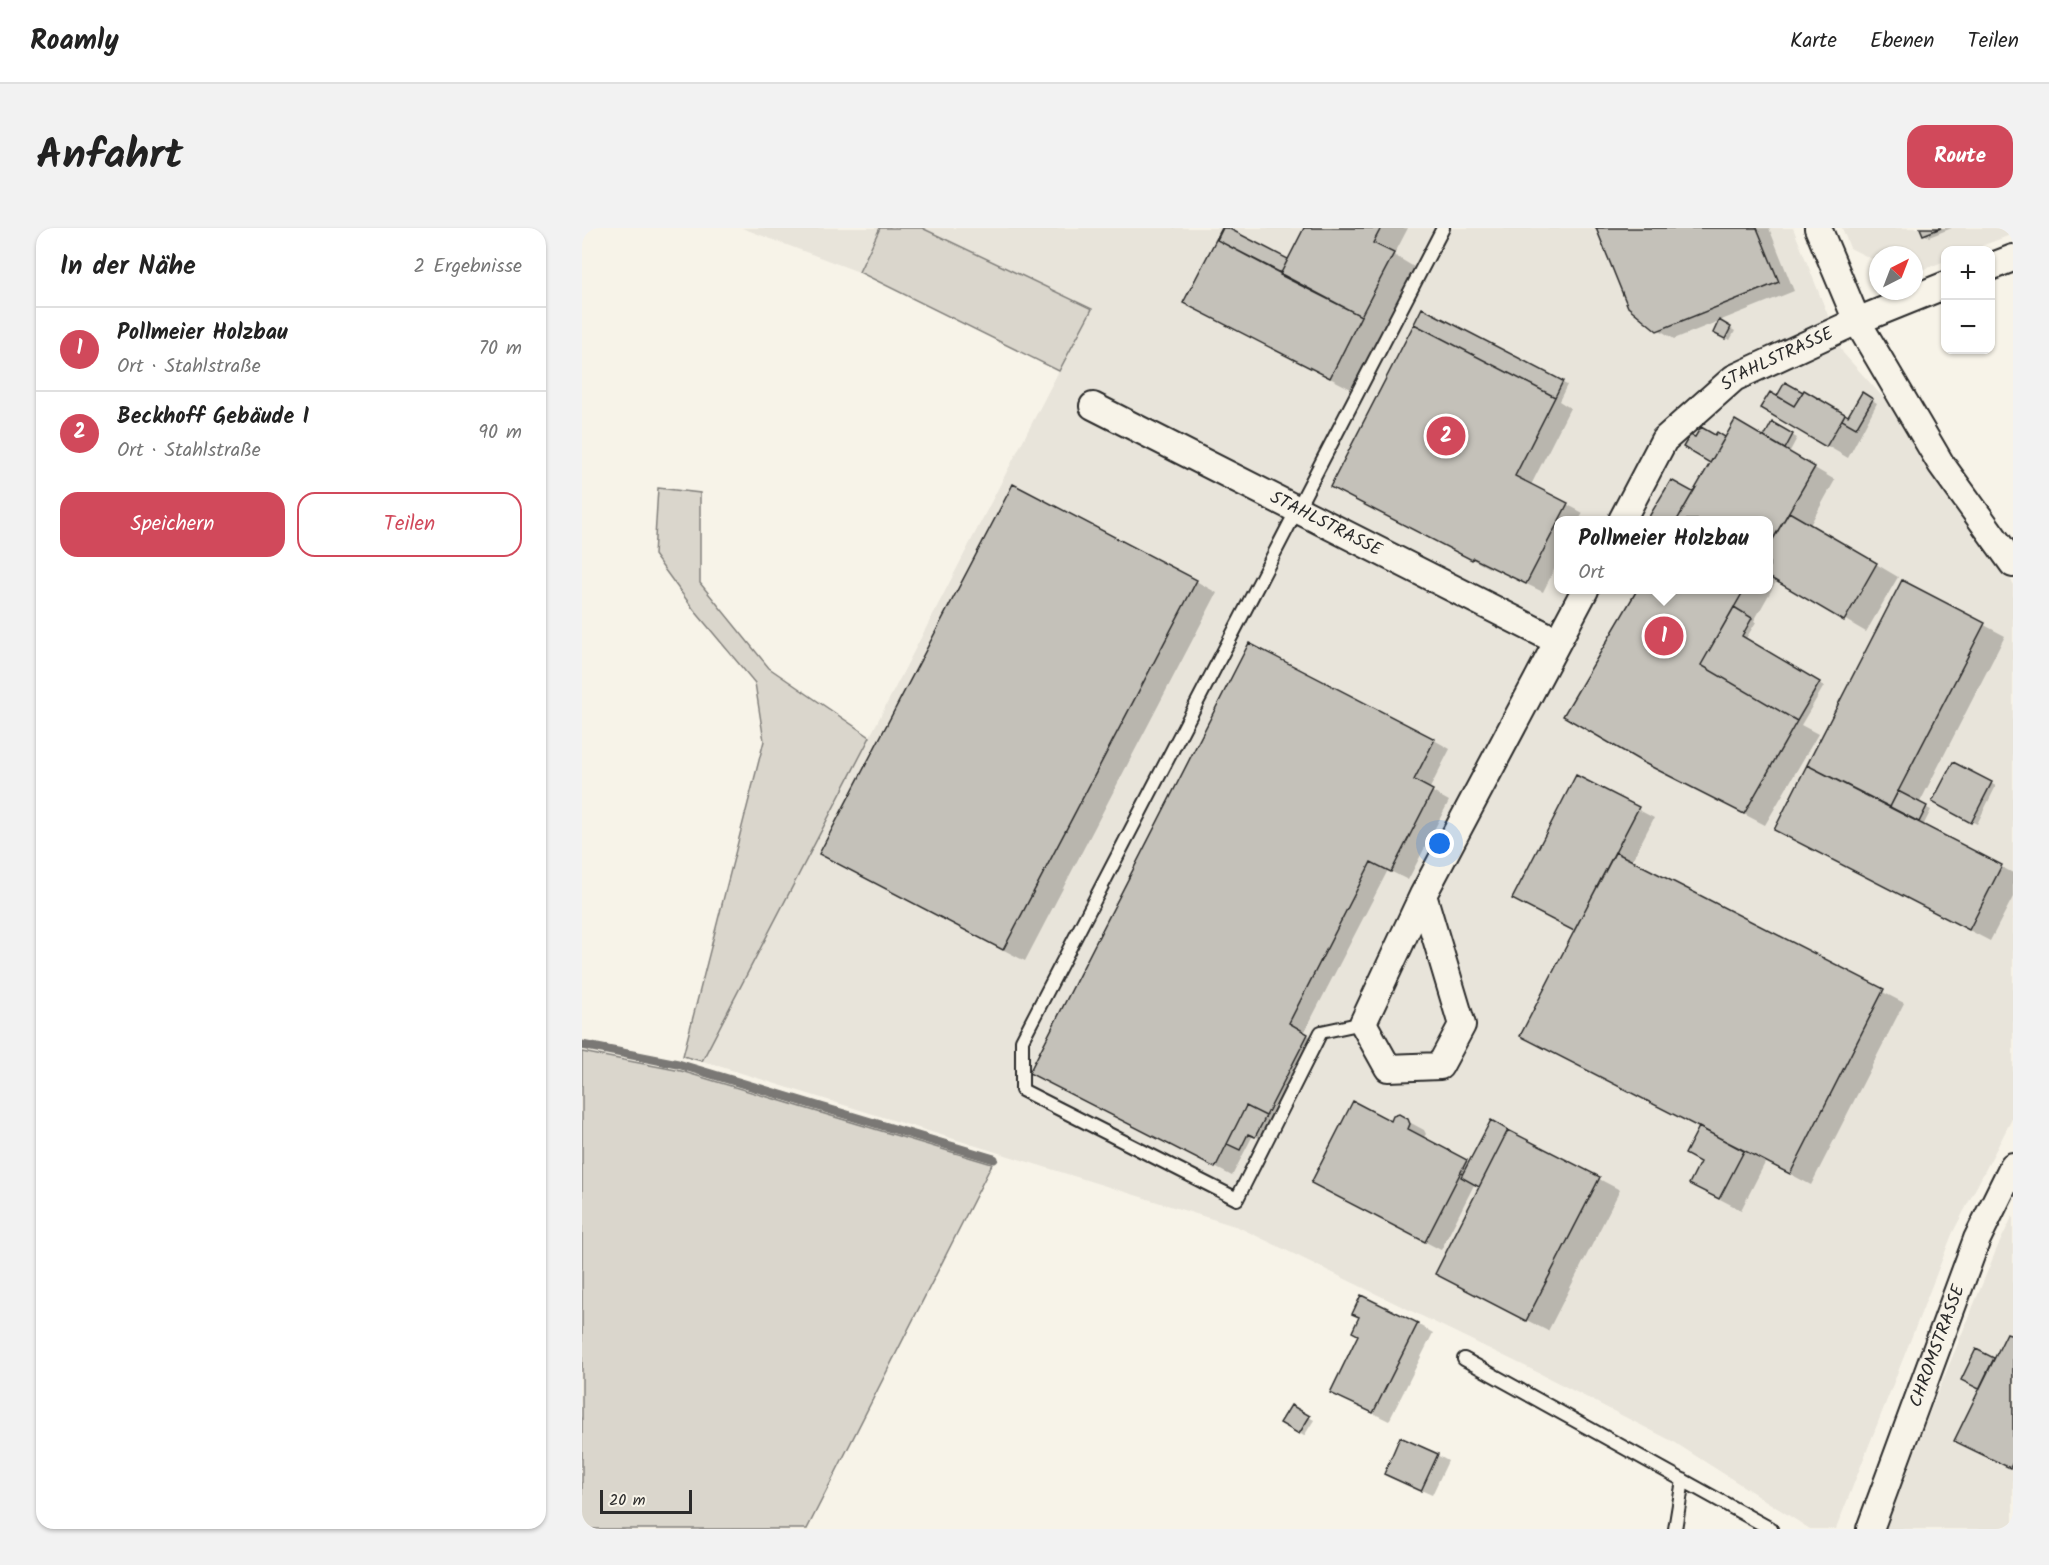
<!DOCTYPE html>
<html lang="de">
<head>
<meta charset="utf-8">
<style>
	:root { --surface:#fff; --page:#f2f2f2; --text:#222; --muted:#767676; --line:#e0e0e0; --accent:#d1495b }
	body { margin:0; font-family:Kalam,sans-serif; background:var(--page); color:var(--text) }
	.controls { position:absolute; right:18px; top:18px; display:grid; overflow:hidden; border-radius:12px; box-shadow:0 2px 4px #0004 }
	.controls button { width:54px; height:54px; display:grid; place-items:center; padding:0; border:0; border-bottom:2px solid var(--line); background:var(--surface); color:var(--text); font:30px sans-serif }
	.compass { position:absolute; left:1287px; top:18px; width:54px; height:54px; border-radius:50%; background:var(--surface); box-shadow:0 2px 4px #0004; rotate:42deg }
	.scale { position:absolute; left:18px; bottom:15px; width:92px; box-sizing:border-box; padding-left:6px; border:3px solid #2b2b2b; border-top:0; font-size:16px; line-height:21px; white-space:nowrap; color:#2b2b2b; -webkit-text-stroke:4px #f7f3e8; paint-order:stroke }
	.you { position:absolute; left:858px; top:616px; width:21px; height:21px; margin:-15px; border:4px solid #fff; border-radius:50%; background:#1a73e8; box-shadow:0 0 0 9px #1a73e833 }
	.badge { display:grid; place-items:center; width:39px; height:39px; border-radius:50%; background:var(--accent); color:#fff; font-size:20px; font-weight:700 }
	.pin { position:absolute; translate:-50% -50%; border:3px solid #fff; box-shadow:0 2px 6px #0006 }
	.popup { position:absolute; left:972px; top:288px; width:219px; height:78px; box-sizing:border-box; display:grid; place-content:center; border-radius:12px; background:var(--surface); filter:drop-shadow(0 2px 4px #0005); font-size:20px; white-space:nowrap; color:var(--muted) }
	.popup b { font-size:22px; color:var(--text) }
	.popup::after { content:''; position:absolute; left:50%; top:100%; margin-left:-12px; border:12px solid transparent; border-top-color:var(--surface) }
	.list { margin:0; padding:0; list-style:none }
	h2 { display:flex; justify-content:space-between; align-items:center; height:78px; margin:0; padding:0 24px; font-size:26px }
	h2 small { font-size:20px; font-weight:400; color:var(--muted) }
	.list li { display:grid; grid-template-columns:39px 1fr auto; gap:18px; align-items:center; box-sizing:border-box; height:84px; padding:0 24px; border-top:2px solid var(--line) }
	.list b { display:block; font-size:22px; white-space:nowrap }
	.list p { margin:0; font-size:20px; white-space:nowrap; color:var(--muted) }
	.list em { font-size:20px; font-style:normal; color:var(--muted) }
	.actions { display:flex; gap:12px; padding:18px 24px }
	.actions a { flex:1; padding:14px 0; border:2px solid var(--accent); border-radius:18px; text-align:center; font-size:21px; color:var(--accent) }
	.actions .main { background:var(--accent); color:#fff }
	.map { position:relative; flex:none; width:1431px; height:1301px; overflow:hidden; border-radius:18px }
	header { display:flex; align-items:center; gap:36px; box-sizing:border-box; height:84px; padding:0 30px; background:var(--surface); border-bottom:2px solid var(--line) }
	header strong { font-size:28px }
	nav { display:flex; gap:33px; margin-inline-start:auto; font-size:21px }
	.intro { display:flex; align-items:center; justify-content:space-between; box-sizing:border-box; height:144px; padding:0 36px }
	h1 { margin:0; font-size:42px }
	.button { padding:15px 27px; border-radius:18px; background:var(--accent); color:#fff; font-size:21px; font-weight:700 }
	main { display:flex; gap:36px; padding:0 36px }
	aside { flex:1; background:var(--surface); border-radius:18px; box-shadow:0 2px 4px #0004 }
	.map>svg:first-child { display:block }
</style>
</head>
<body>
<header>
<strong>Roamly</strong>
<nav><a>Karte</a><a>Ebenen</a><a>Teilen</a></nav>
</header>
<div class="intro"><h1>Anfahrt</h1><a class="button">Route</a></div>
<main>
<aside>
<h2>In der Nähe<small>2 Ergebnisse</small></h2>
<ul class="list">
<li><span class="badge">1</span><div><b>Pollmeier Holzbau</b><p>Ort · Stahlstraße</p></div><em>70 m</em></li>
<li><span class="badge">2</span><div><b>Beckhoff Gebäude I</b><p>Ort · Stahlstraße</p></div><em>90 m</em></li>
</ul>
<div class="actions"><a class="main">Speichern</a><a>Teilen</a></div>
</aside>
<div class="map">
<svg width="1431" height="1301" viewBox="0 0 1431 1301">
	<rect width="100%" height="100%" fill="#f7f3e8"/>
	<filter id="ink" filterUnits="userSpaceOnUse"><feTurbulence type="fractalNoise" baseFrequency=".0167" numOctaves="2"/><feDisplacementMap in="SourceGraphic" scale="12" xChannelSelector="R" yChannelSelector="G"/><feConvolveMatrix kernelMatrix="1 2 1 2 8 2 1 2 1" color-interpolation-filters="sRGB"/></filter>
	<g filter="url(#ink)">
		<!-- built -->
		<path fill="#e8e4da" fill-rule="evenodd" d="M 160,0 L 298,0 L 277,44 Z
			M 340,0 L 1211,0 L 1261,125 L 1310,179 L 1431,355 L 1431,889 L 1371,1004 L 1254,1301 L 1228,1301 L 1092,1214 L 951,1142 L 656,999 L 120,833 L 509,81 ZM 977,292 L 1187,292 L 1187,362 L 977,362 Z
			M 1260,0 L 1431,0 L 1431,6 L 1389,22 L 1364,22 L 1363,33 L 1332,45 L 1332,27 L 1296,27 L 1296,34 L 1268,20 Z
			M 1431,987 L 1431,1301 L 1304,1301 L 1345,1191 L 1415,1020 Z"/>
		<!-- green -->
		<path fill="#dad6cc" stroke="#82807c" stroke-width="1.5" d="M 298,0 L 340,0 L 510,81 L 477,143 L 277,44 Z
			M 76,260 L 118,265 L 118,355 L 187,440 L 288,509 L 120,833 L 101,828 L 182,513 L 173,455 L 112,382 L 72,327 Z
			M 0,824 L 99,843 L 410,936 L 225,1301 L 0,1301 Z"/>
		<!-- shadow -->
		<path fill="#0003" d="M 643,0 L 707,33 L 723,0 L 826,0 L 812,27 L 832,39 L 769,161 L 625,87 L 635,14 Z
			M 1016,0 L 1187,0 L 1212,63 L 1092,111 L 1076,101 Z
			M 1340,0 L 1370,0 L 1347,9 L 1342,6 Z
			M 841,82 L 985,157 L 977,173 L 988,180 L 949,257 L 1001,285 L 997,292 L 977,292 L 977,332 L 961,364 L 907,338 L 907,340 L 766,267 Z
			M 1138,94 L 1153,103 L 1148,112 L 1133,104 Z
			M 1204,156 L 1267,190 L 1280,166 L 1295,175 L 1266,230 L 1180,180 L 1196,170 Z
			M 1191,196 L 1215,210 L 1207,225 L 1253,252 L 1228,297 L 1316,349 L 1284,404 L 1195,352 L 1172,393 L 1174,394 L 1163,412 L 1242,458 L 1219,497 L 1236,506 L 1183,597 L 1085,546 L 983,488 L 1056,362 L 1187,362 L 1187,292 L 1067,292 L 1089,254 L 1112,266 L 1130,234 L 1103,219 L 1113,211 L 1133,209 L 1135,206 L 1144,211 L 1182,211 Z
			M 614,353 L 635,365 L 443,733 L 260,638 Z
			M 1321,354 L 1423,408 L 1337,576 L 1349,582 L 1341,598 L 1431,645 L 1431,669 L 1408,713 L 1194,602 Z
			M 852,512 L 868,521 L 847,562 L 867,573 L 826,652 L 806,642 L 722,805 L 742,816 L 701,896 L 689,890 L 679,911 L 671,907 L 650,948 L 464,851 Z
			M 1371,536 L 1414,558 L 1395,596 L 1352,574 Z
			M 994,549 L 1072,590 L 1049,634 L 1322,775 L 1229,957 L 1184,933 L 1159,982 L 1130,967 L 1120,934 L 1118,900 L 994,703 L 948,680 Z
			M 816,888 L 842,902 L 844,906 L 841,911 L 888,935 L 909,894 L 1038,962 L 966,1103 L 876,1057 L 899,958 L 893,955 L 859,1022 L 747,964 Z
			M 835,1096 L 851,1105 L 807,1193 L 766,1173 Z
			M 1431,1109 L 1431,1242 L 1374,1212 L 1399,1161 L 1381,1151 L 1395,1123 L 1413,1132 Z
			M 710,1179 L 732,1192 L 722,1208 L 700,1195 Z
			M 855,1227 L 866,1233 L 850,1267 L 814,1251 Z"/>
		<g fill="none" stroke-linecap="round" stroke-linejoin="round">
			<!-- stream -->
			<path stroke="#7a7874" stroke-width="9" d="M 0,817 L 96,836 L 412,931"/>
		</g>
		<!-- building -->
		<path fill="#c4c1b9" stroke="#2b2b2b" stroke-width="1.5" d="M 640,0 L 635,12 L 779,88 L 748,150 L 601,75 Z
			M 641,0 L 646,0 L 706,31 L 699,45 L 635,12 Z
			M 722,0 L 799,0 L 791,15 L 812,25 L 779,88 L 698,47 Z
			M 1014,0 L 1175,0 L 1197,54 L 1075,103 L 1046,79 Z
			M 1338,0 L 1359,0 L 1341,7 Z
			M 840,80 L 981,153 L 973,169 L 832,96 Z
			M 1137,92 L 1149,99 L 1143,111 L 1131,105 Z
			M 832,96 L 973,169 L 933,248 L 986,275 L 944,356 L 891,330 L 890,332 L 748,259 Z
			M 1203,154 L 1221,164 L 1212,178 L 1195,168 Z
			M 1222,162 L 1263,186 L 1244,219 L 1178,180 L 1188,164 L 1212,178 Z
			M 1280,164 L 1291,171 L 1274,200 L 1260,192 L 1263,186 L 1266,188 Z
			M 1153,192 L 1233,239 L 1187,318 L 1187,292 L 1095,292 Z
			M 1190,194 L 1211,206 L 1203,221 L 1182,209 Z
			M 1119,199 L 1133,207 L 1135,204 L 1143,209 L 1128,235 L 1101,219 L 1108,207 L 1113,209 Z
			M 1089,252 L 1111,264 L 1095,292 L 1065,292 Z
			M 431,256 L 615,352 L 421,722 L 237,626 Z
			M 1207,284 L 1295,335 L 1262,393 L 1187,349 L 1187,318 Z
			M 1320,352 L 1403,395 L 1308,579 L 1225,537 Z
			M 1055,362 L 1162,362 L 1119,437 L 1215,493 L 1162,586 L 1062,535 L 981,488 Z
			M 1152,379 L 1170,390 L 1160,408 L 1238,454 L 1215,493 L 1119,437 Z
			M 667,415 L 853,511 L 832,552 L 851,562 L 809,644 L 789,634 L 707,795 L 726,806 L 684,888 L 664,878 L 633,940 L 447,845 Z
			M 1371,534 L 1410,554 L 1389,595 L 1350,574 Z
			M 1225,537 L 1420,637 L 1387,702 L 1192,602 Z
			M 994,547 L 1057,579 L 992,703 L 930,671 Z
			M 1316,563 L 1345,578 L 1337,594 L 1308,579 Z
			M 1033,624 L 1302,761 L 1208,946 L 938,808 Z
			M 771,873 L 809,893 L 811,888 L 817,886 L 826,891 L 828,896 L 826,901 L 885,932 L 843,1014 L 729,955 Z
			M 664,878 L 684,888 L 673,909 L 666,906 L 658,922 L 645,916 Z
			M 909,892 L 926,902 L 897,959 L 879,949 Z
			M 1117,899 L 1162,923 L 1137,971 L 1107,956 L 1118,934 L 1103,926 Z
			M 926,902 L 1018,949 L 944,1093 L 853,1046 Z
			M 779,1067 L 836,1095 L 791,1185 L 748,1165 L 776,1107 L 770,1104 L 777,1089 L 770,1086 Z
			M 1425,1105 L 1431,1107 L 1431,1234 L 1428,1240 L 1372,1213 Z
			M 1394,1121 L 1412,1130 L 1397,1161 L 1379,1152 Z
			M 709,1177 L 728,1188 L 717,1206 L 698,1195 Z
			M 818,1209 L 856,1226 L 839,1263 L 802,1246 Z"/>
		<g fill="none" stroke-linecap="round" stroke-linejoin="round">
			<defs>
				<path id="lane" d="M 781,795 L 739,804 L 655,971 L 440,862 L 440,812 L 861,0
					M 882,1131 L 1189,1301
					M 1093,1301 L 1101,1252"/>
				<g id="street">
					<path d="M 1236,0 L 1275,93 L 1359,236 L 1431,336"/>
					<path d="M 1408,39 L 1431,30"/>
					<path id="s1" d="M 511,178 L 975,413"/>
					<path id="s2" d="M 1040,292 L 1082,212 L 1152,150 L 1275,93 L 1364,57"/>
					<path d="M 841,667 L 880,797 L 858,838 L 806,840 L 781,795 L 841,667 L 1003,362"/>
					<path id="s3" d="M 1288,1301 L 1395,1011 L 1431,938"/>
				</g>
			</defs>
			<!-- lane casing -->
			<use href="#lane" stroke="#2b2b2b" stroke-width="16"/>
			<!-- street casing -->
			<use href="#street" stroke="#2b2b2b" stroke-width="30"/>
			<!-- lane -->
			<use href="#lane" stroke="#f7f3e8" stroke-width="12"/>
			<!-- street -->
			<use href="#street" stroke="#f7f3e8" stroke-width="26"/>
		</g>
	</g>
	<g text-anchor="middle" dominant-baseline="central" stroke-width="4.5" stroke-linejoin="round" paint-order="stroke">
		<!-- street labels -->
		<g font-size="18" fill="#2b2b2b" stroke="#f7f3e8">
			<text stroke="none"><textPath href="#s2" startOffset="231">STAHLSTRASSE</textPath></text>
			<text stroke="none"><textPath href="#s1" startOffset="261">STAHLSTRASSE</textPath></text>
			<text stroke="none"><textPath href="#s3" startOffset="195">CHROMSTRASSE</textPath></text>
		</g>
	</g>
</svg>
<div class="controls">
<button>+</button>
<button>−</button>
</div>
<svg class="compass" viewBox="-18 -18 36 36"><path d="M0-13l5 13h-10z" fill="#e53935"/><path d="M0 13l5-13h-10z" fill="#767676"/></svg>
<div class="scale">20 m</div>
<div class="you"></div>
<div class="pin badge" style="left:1082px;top:408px">1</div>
<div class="popup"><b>Pollmeier Holzbau</b>Ort</div>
<div class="pin badge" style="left:864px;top:208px">2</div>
</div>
</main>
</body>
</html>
